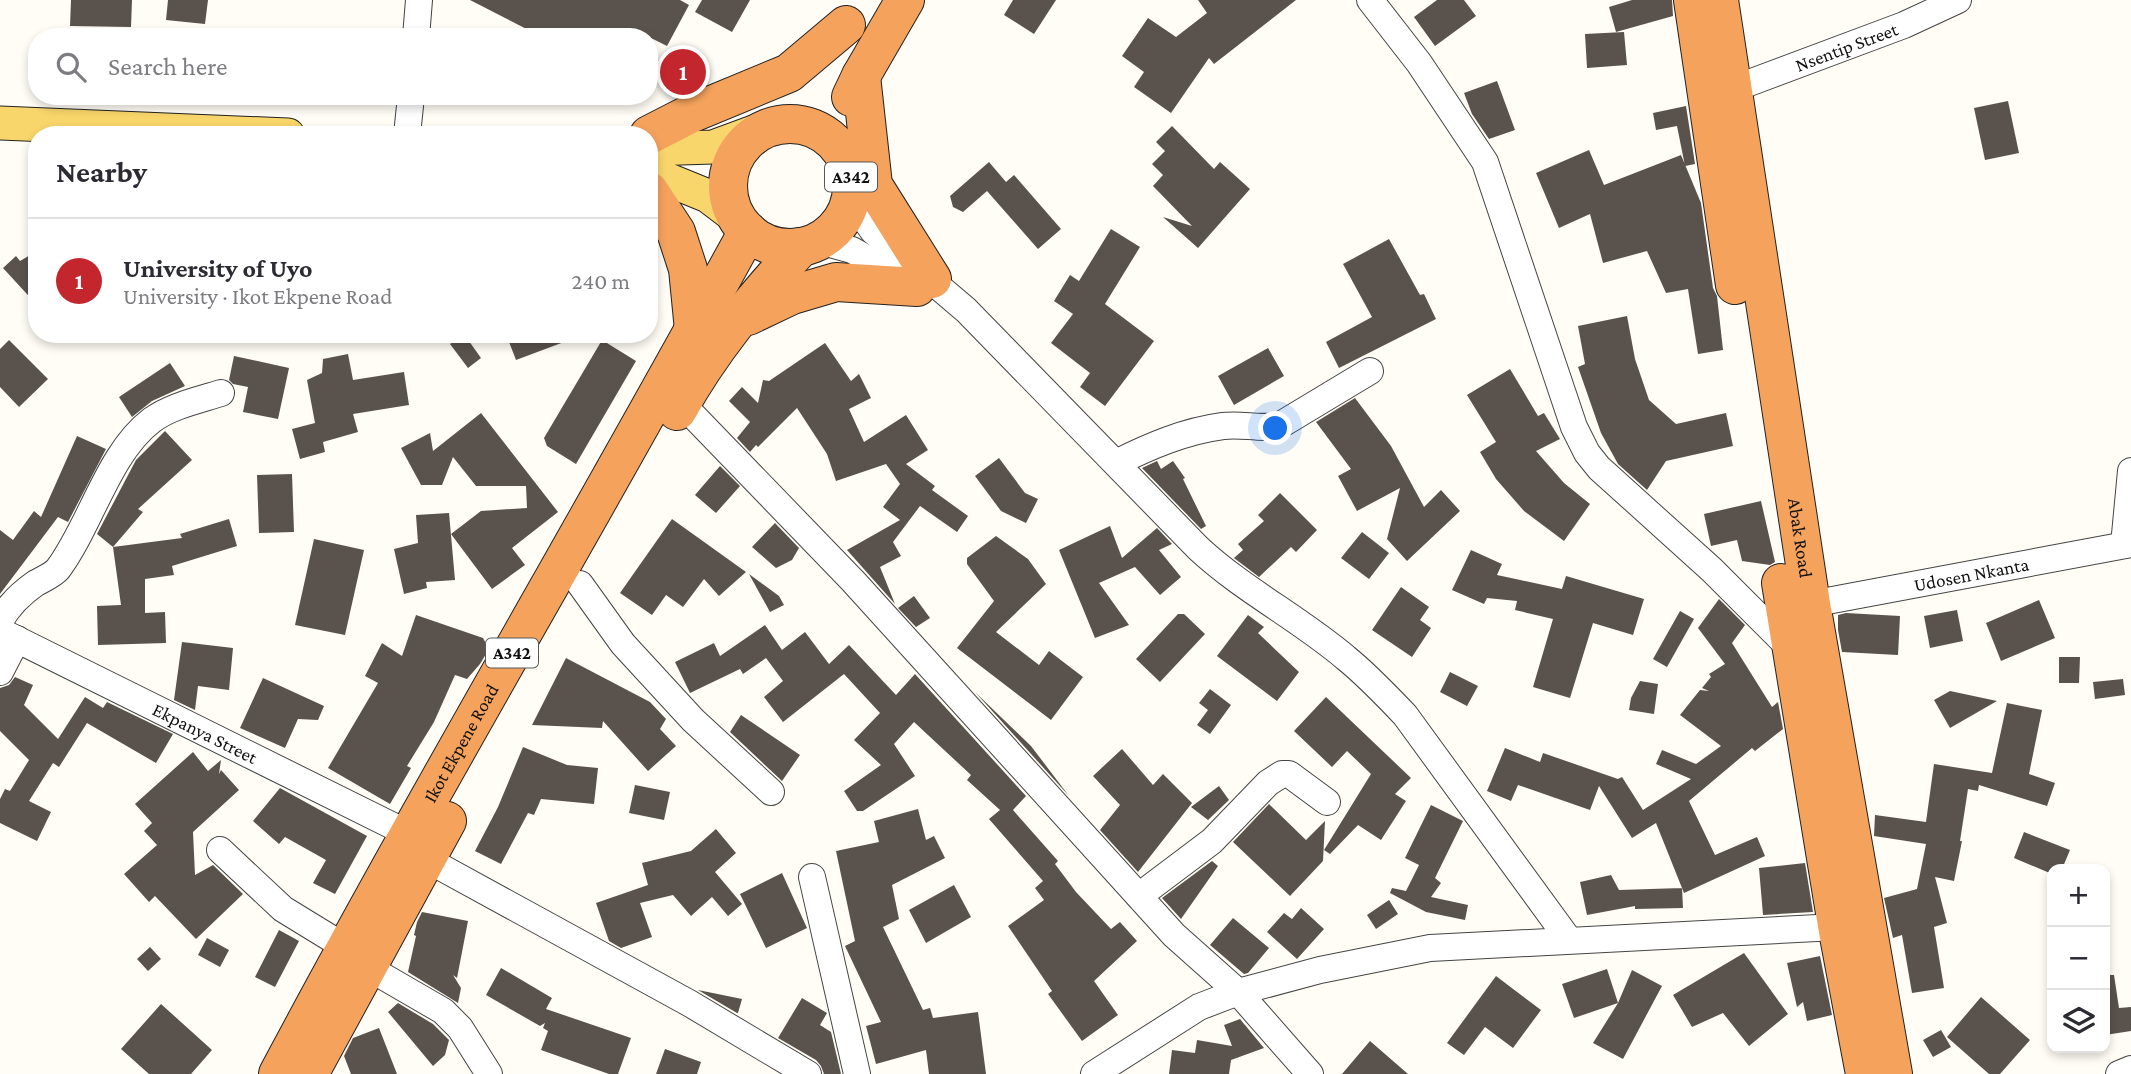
<!DOCTYPE html>
<html lang="en">
<head>
<meta charset="utf-8">
<style>
	:root { --surface:#fff; --page:#f2f2f3; --text:#2b2b33; --muted:#7c7c81; --line:#e1e1e2; --accent:#c4262e }
	body { margin:0; font-family:"Crimson Pro",serif; background:var(--page); color:var(--text) }
	.controls { position:absolute; right:21px; bottom:21px; display:grid; overflow:hidden; border-radius:14px; box-shadow:0 4px 10px #0003 }
	.controls button { width:63px; height:63px; display:grid; place-items:center; padding:0; border:0; border-bottom:2px solid var(--line); background:var(--surface); color:var(--text); font:35px sans-serif }
	.you { position:absolute; left:1276px; top:429px; width:24px; height:24px; margin:-18px; border:5px solid #fff; border-radius:50%; background:#1a73e8; box-shadow:0 0 0 10px #1a73e833 }
	.badge { display:grid; place-items:center; width:46px; height:46px; border-radius:50%; background:var(--accent); color:#fff; font-size:23px; font-weight:700 }
	.pin { position:absolute; translate:-50% -50%; border:4px solid #fff; box-shadow:0 2px 7px #0006 }
	.list { margin:0; padding:0; list-style:none }
	h2 { display:flex; justify-content:space-between; align-items:center; height:91px; margin:0; padding:0 28px; font-size:30px }
	h2 small { font-size:23px; font-weight:400; color:var(--muted) }
	.list li { display:grid; grid-template-columns:46px 1fr auto; gap:21px; align-items:center; box-sizing:border-box; height:126px; padding:0 28px; border-top:2px solid var(--line) }
	.list b { display:block; font-size:26px; white-space:nowrap }
	.list p { margin:0; font-size:23px; white-space:nowrap; color:var(--muted) }
	.list em { font-size:23px; font-style:normal; color:var(--muted) }
	.icon { flex:none; width:38px; height:38px; fill:none; stroke:currentColor; stroke-width:2; stroke-linecap:round; stroke-linejoin:round }
	.map { position:relative; flex:none; width:2131px; height:1074px; overflow:hidden }
	.search { position:absolute; background:var(--surface); box-shadow:0 4px 10px #0003; left:28px; top:28px; width:630px; height:77px; display:flex; align-items:center; gap:18px; box-sizing:border-box; padding:0 24px; border-radius:28px; color:var(--muted); font-size:26px }
	.panel { position:absolute; background:var(--surface); box-shadow:0 4px 10px #0003; left:28px; top:126px; width:630px; height:217px; border-radius:28px }
	.map>svg:first-child { display:block }
</style>
</head>
<body>
<div class="map">
<svg width="2131" height="1074" viewBox="0 0 2131 1074">
	<rect width="100%" height="100%" fill="#fffdf5"/>
	<!-- building -->
	<path fill="#5a524d" d="M 71,0 L 132,0 L 131,27 L 70,26 Z
		M 168,0 L 208,0 L 205,24 L 166,20 Z
		M 470,0 L 680,0 L 689,5 L 667,46 L 649,37 L 542,37 Z
		M 702,0 L 750,0 L 732,32 L 695,12 Z
		M 1013,0 L 1056,0 L 1034,34 L 1004,15 Z
		M 1198,0 L 1296,0 L 1214,64 L 1209,58 L 1171,113 L 1134,87 L 1144,72 L 1122,56 L 1148,18 L 1176,37 L 1207,13 Z
		M 1437,0 L 1464,0 L 1476,16 L 1435,46 L 1414,17 Z
		M 1632,0 L 1672,0 L 1673,16 L 1616,32 L 1609,7 Z
		M 1624,32 L 1627,65 L 1587,68 L 1585,34 Z
		M 1497,81 L 1515,130 L 1489,139 L 1472,114 L 1464,93 Z
		M 2008,101 L 2019,153 L 1985,160 L 1974,108 Z
		M 1686,106 L 1695,164 L 1685,166 L 1677,126 L 1656,130 L 1653,113 Z
		M 1172,126 L 1214,169 L 1220,162 L 1250,189 L 1198,248 L 1163,217 L 1192,226 L 1153,186 L 1163,175 L 1152,164 L 1165,151 L 1156,142 Z
		M 1589,150 L 1604,185 L 1681,155 L 1701,203 L 1713,288 L 1717,296 L 1723,350 L 1698,354 L 1688,289 L 1666,293 L 1647,251 L 1603,263 L 1590,214 L 1559,228 L 1536,173 Z
		M 989,162 L 1006,182 L 1014,175 L 1061,229 L 1038,249 L 987,191 L 963,212 L 953,207 L 950,196 Z
		M 1111,229 L 1140,247 L 1105,304 L 1154,341 L 1105,406 L 1080,387 L 1090,373 L 1051,343 L 1073,314 L 1054,301 L 1070,275 L 1079,281 Z
		M 1389,239 L 1420,295 L 1424,294 L 1436,319 L 1339,368 L 1326,342 L 1372,317 L 1343,264 Z
		M 37,251 L 37,305 L 3,268 L 16,256 L 20,261 Z
		M 1627,316 L 1635,359 L 1649,400 L 1676,424 L 1726,413 L 1733,446 L 1666,461 L 1647,490 L 1618,464 L 1601,433 L 1578,367 L 1585,364 L 1578,326 Z
		M 464,334 L 481,358 L 468,368 L 450,344 Z
		M 506,334 L 580,334 L 580,336 L 516,360 Z
		M 9,340 L 48,379 L 19,407 L 0,387 L 0,349 Z
		M 602,340 L 636,361 L 576,464 L 547,446 L 544,438 Z
		M 825,343 L 851,381 L 859,374 L 871,398 L 849,409 L 864,442 L 906,415 L 928,450 L 906,464 L 935,486 L 932,490 L 968,516 L 957,532 L 920,506 L 893,542 L 901,556 L 880,567 L 895,604 L 847,550 L 900,520 L 883,507 L 900,484 L 886,464 L 836,481 L 827,454 L 797,408 L 758,447 L 756,445 L 750,452 L 737,438 L 750,422 L 729,401 L 742,387 L 758,403 L 763,380 L 769,381 Z
		M 1268,348 L 1284,376 L 1234,405 L 1218,376 Z
		M 348,354 L 353,380 L 404,372 L 409,405 L 353,414 L 358,432 L 323,442 L 325,452 L 300,459 L 292,429 L 315,423 L 307,380 L 322,373 L 323,359 Z
		M 234,356 L 289,368 L 278,419 L 243,412 L 248,387 L 233,384 L 229,380 Z
		M 170,363 L 185,386 L 152,401 L 132,417 L 119,397 Z
		M 1510,369 L 1538,416 L 1544,413 L 1560,439 L 1536,451 L 1564,483 L 1590,504 L 1564,541 L 1524,511 L 1496,479 L 1480,452 L 1496,442 L 1467,395 Z
		M 1355,398 L 1391,446 L 1424,507 L 1441,490 L 1460,511 L 1407,561 L 1387,539 L 1400,488 L 1357,511 L 1338,476 L 1351,469 L 1316,422 Z
		M 481,413 L 558,512 L 512,548 L 525,565 L 492,589 L 451,534 L 481,511 L 527,508 L 526,486 L 476,486 L 453,457 L 442,485 L 421,485 L 401,448 L 430,433 L 433,451 Z
		M 165,431 L 192,460 L 138,509 L 143,512 L 113,547 L 97,534 L 136,460 Z
		M 77,436 L 106,449 L 68,522 L 58,517 L 0,594 L 0,530 L 13,540 L 34,511 L 41,517 Z
		M 999,458 L 1025,493 L 1038,499 L 1026,523 L 1001,511 L 975,476 Z
		M 1157,461 L 1161,469 L 1173,461 L 1185,478 L 1183,479 L 1206,526 L 1201,529 L 1142,468 Z
		M 720,466 L 740,486 L 716,513 L 695,495 Z
		M 292,474 L 294,532 L 259,533 L 257,475 Z
		M 1280,493 L 1317,530 L 1296,552 L 1291,547 L 1259,577 L 1234,558 L 1243,550 L 1238,544 L 1264,521 L 1258,515 Z
		M 1761,501 L 1775,562 L 1770,565 L 1742,561 L 1737,540 L 1711,546 L 1704,514 Z
		M 449,513 L 455,580 L 426,582 L 427,588 L 404,594 L 394,549 L 418,543 L 416,515 Z
		M 229,519 L 237,546 L 172,566 L 174,575 L 145,579 L 145,613 L 165,612 L 166,643 L 98,645 L 97,606 L 121,605 L 113,547 L 182,538 L 180,534 Z
		M 672,519 L 746,572 L 719,596 L 704,579 L 683,607 L 666,595 L 652,615 L 620,593 Z
		M 775,523 L 799,548 L 792,560 L 776,568 L 752,547 Z
		M 1110,526 L 1122,558 L 1157,528 L 1172,544 L 1159,550 L 1181,577 L 1160,595 L 1135,567 L 1099,583 L 1129,625 L 1095,638 L 1059,550 Z
		M 1362,532 L 1389,553 L 1369,579 L 1341,558 Z
		M 996,536 L 1028,559 L 1046,584 L 996,632 L 1039,665 L 1049,651 L 1083,677 L 1051,720 L 957,648 L 994,601 L 967,564 L 967,558 Z
		M 314,539 L 364,550 L 345,635 L 295,625 Z
		M 1471,550 L 1502,564 L 1497,575 L 1562,589 L 1566,576 L 1644,599 L 1633,635 L 1593,623 L 1570,698 L 1533,687 L 1553,619 L 1515,610 L 1517,601 L 1487,598 L 1484,604 L 1452,590 Z
		M 749,574 L 779,596 L 784,605 L 770,612 Z
		M 1401,587 L 1429,607 L 1420,620 L 1431,628 L 1412,657 L 1372,630 Z
		M 914,596 L 930,618 L 916,627 L 898,608 Z
		M 1719,599 L 1745,625 L 1732,643 L 1772,707 L 1778,702 L 1783,729 L 1755,751 L 1752,748 L 1689,801 L 1715,855 L 1757,837 L 1765,856 L 1684,893 L 1656,823 L 1632,838 L 1599,786 L 1590,810 L 1518,785 L 1511,801 L 1487,791 L 1505,748 L 1540,762 L 1543,753 L 1618,779 L 1622,777 L 1643,810 L 1691,779 L 1656,764 L 1662,750 L 1696,764 L 1721,746 L 1680,715 L 1700,690 L 1709,691 L 1702,688 L 1711,677 L 1709,674 L 1725,664 L 1698,628 Z
		M 2039,600 L 2055,638 L 2001,661 L 1986,623 Z
		M 1957,610 L 1963,641 L 1930,648 L 1924,616 Z
		M 1680,611 L 1694,619 L 1667,667 L 1653,659 Z
		M 1846,613 L 1900,616 L 1898,655 L 1842,652 L 1838,630 L 1838,615 Z
		M 1178,614 L 1184,614 L 1205,634 L 1160,682 L 1136,659 Z
		M 416,615 L 483,638 L 489,649 L 480,664 L 467,679 L 455,675 L 434,722 L 407,766 L 411,768 L 390,804 L 328,768 L 378,683 L 365,676 L 382,643 L 402,656 Z
		M 1248,615 L 1264,627 L 1258,633 L 1299,672 L 1277,701 L 1217,656 Z
		M 765,625 L 782,650 L 805,632 L 829,664 L 849,645 L 896,695 L 915,674 L 1026,796 L 1013,810 L 1058,861 L 1055,864 L 1076,892 L 1111,929 L 1120,922 L 1137,941 L 1094,981 L 1118,1015 L 1082,1041 L 1048,994 L 1052,991 L 1008,926 L 1044,900 L 1035,888 L 1043,881 L 989,819 L 1000,810 L 967,780 L 971,775 L 914,722 L 894,744 L 915,776 L 863,811 L 857,811 L 844,791 L 881,765 L 854,740 L 880,713 L 844,674 L 783,722 L 764,697 L 783,681 L 766,658 L 743,674 L 740,669 L 690,693 L 675,662 L 714,643 L 720,656 Z
		M 182,642 L 233,648 L 229,690 L 198,686 L 195,710 L 174,700 Z
		M 2059,657 L 2080,657 L 2079,683 L 2059,683 Z
		M 566,658 L 650,702 L 666,719 L 660,729 L 676,746 L 648,771 L 603,721 L 602,728 L 532,725 Z
		M 1450,672 L 1478,686 L 1467,706 L 1440,692 Z
		M 15,677 L 33,685 L 24,705 L 58,739 L 85,697 L 103,708 L 107,702 L 173,734 L 156,763 L 87,723 L 59,767 L 53,763 L 29,801 L 51,812 L 37,841 L 0,823 L 0,799 L 5,789 L 10,791 L 29,760 L 0,731 L 0,688 L 9,685 Z
		M 263,678 L 324,706 L 318,720 L 298,719 L 285,748 L 240,728 Z
		M 2123,679 L 2125,695 L 2095,699 L 2093,682 Z
		M 1640,681 L 1658,684 L 1654,714 L 1629,710 L 1631,698 Z
		M 1210,689 L 1231,705 L 1210,734 L 1197,725 L 1208,710 L 1199,703 Z
		M 1950,691 L 1997,701 L 1950,728 L 1934,700 Z
		M 975,692 L 1031,746 L 1069,796 Z
		M 1326,697 L 1411,778 L 1395,794 L 1406,801 L 1381,840 L 1358,825 L 1330,854 L 1324,850 L 1371,774 L 1347,751 L 1332,767 L 1294,731 Z
		M 2007,703 L 2042,710 L 2029,774 L 2055,783 L 2047,806 L 1979,785 L 1978,791 L 1968,789 L 1960,841 L 1962,841 L 1954,881 L 1935,877 L 1947,923 L 1934,927 L 1944,988 L 1912,993 L 1902,935 L 1893,938 L 1884,898 L 1917,889 L 1926,844 L 1874,836 L 1875,815 L 1926,822 L 1934,764 L 1992,773 Z
		M 741,715 L 800,755 L 782,781 L 730,732 Z
		M 523,747 L 567,765 L 598,768 L 594,804 L 541,799 L 534,815 L 528,813 L 501,864 L 475,851 L 498,807 Z
		M 1122,749 L 1153,785 L 1163,774 L 1192,803 L 1138,872 L 1100,830 L 1120,805 L 1093,776 Z
		M 193,752 L 208,771 L 221,760 L 219,774 L 221,770 L 239,790 L 193,832 L 195,875 L 213,865 L 243,894 L 196,939 L 155,896 L 149,902 L 124,874 L 157,845 L 144,831 L 152,823 L 135,804 Z
		M 635,785 L 670,792 L 664,820 L 629,813 Z
		M 1219,786 L 1229,800 L 1208,820 L 1191,807 Z
		M 280,788 L 367,836 L 335,894 L 313,883 L 326,860 L 285,837 L 279,844 L 253,821 Z
		M 1269,804 L 1306,840 L 1325,821 L 1323,861 L 1290,896 L 1233,842 Z
		M 1431,805 L 1463,821 L 1435,878 L 1441,883 L 1431,897 L 1468,905 L 1465,920 L 1426,912 L 1390,893 L 1392,888 L 1406,891 L 1419,865 L 1405,858 Z
		M 918,809 L 926,840 L 934,836 L 945,858 L 892,885 L 899,919 L 883,927 L 923,1010 L 930,1008 L 933,1018 L 978,1012 L 986,1074 L 929,1074 L 926,1050 L 876,1064 L 866,1026 L 881,1022 L 845,946 L 855,941 L 836,851 L 879,842 L 874,821 Z
		M 716,829 L 736,853 L 715,872 L 742,904 L 728,916 L 712,897 L 691,916 L 673,895 L 640,903 L 652,937 L 621,948 L 609,941 L 596,903 L 648,885 L 642,863 L 691,851 Z
		M 2024,832 L 2070,850 L 2062,869 L 2052,869 L 2052,874 L 2014,858 Z
		M 1212,861 L 1218,866 L 1181,919 L 1162,898 Z
		M 1805,863 L 1813,912 L 1763,915 L 1759,868 Z
		M 782,873 L 807,928 L 766,948 L 740,894 Z
		M 1611,875 L 1619,890 L 1682,888 L 1683,908 L 1635,909 L 1635,906 L 1587,915 L 1580,882 Z
		M 954,885 L 971,917 L 926,943 L 909,910 Z
		M 1389,900 L 1398,914 L 1376,929 L 1367,915 Z
		M 1301,908 L 1324,929 L 1297,959 L 1267,932 L 1284,913 L 1292,919 Z
		M 422,912 L 468,921 L 457,978 L 453,975 L 461,988 L 458,1003 L 408,972 L 416,936 L 414,935 L 417,922 Z
		M 1233,918 L 1269,948 L 1248,973 L 1244,974 L 1210,945 Z
		M 279,930 L 299,941 L 275,987 L 255,977 Z
		M 207,938 L 229,950 L 220,967 L 198,955 Z
		M 150,947 L 161,959 L 148,971 L 137,959 Z
		M 1744,953 L 1788,1014 L 1749,1046 L 1723,1013 L 1692,1027 L 1673,995 Z
		M 1820,956 L 1832,1015 L 1807,1021 L 1803,1002 L 1797,1007 L 1787,963 Z
		M 501,968 L 552,998 L 546,1009 L 631,1038 L 618,1074 L 609,1074 L 541,1050 L 548,1031 L 543,1028 L 545,1023 L 540,1026 L 486,995 Z
		M 1607,969 L 1618,1003 L 1574,1018 L 1562,984 Z
		M 1632,970 L 1662,986 L 1623,1059 L 1593,1043 L 1618,1003 Z
		M 2105,975 L 2114,975 L 2119,1008 L 2131,1007 L 2131,1031 L 2105,1035 Z
		M 1496,976 L 1541,1010 L 1513,1048 L 1485,1027 L 1464,1055 L 1447,1043 Z
		M 698,990 L 742,999 L 738,1013 L 737,1013 Z
		M 1981,997 L 2030,1040 L 2000,1074 L 1989,1074 L 1947,1037 Z
		M 802,998 L 827,1013 L 820,1025 L 831,1032 L 841,1074 L 824,1074 L 821,1066 L 816,1060 L 778,1038 Z
		M 398,1003 L 433,1024 L 449,1040 L 445,1055 L 433,1066 L 388,1012 Z
		M 161,1004 L 212,1050 L 191,1074 L 149,1074 L 121,1049 Z
		M 1240,1019 L 1264,1048 L 1231,1060 L 1229,1074 L 1169,1074 L 1172,1050 L 1195,1053 L 1197,1040 L 1232,1046 L 1224,1025 Z
		M 379,1028 L 397,1074 L 351,1074 L 344,1056 L 353,1038 Z
		M 1941,1030 L 1951,1047 L 1933,1057 L 1923,1040 Z
		M 1370,1041 L 1408,1074 L 1342,1074 Z
		M 665,1049 L 701,1062 L 697,1074 L 656,1074 Z"/>
	<g fill="none" stroke-linecap="round" stroke-linejoin="round">
		<defs>
			<g id="minor">
				<path d="M 1370,0 L 1419,63 L 1485,162 L 1574,427 L 1587,453 L 1599,468 L 1712,570 L 1791,649"/>
				<path d="M 416,37 L 419,0"/>
				<path id="s1" d="M 1733,89 L 1904,25 L 1958,0"/>
				<path d="M 407,135 L 411,96"/>
				<path d="M 851,200 L 873,231 L 966,310 L 1198,548 C 1243,590 1299,618 1346,658 C 1367,675 1386,695 1405,715 L 1569,940"/>
				<path d="M 819,241 L 852,250 L 908,282"/>
				<path d="M 681,403 L 853,581 L 1174,935 L 1238,992 L 1310,1074"/>
				<path d="M 1116,463 C 1150,446 1185,431 1223,426 C 1244,423 1263,431 1282,424 L 1370,371"/>
				<path d="M 2124,545 L 2131,471"/>
				<path d="M 580,584 L 623,644 L 693,720 L 771,792"/>
				<path id="s2" d="M 1811,604 L 2131,544"/>
				<path d="M 0,621 C 9,605 20,594 36,583 C 43,579 53,575 58,569 C 91,525 108,453 152,420 C 171,406 199,400 221,393"/>
				<path id="s3" d="M 0,631 L 409,834"/>
				<path d="M 0,672 L 17,639"/>
				<path d="M 220,850 L 283,909 L 345,947"/>
				<path d="M 426,859 L 689,1003 L 808,1074"/>
				<path d="M 812,877 L 857,1074"/>
				<path d="M 1139,896 L 1212,841 L 1268,783 L 1282,774 L 1289,774 L 1327,802"/>
				<path d="M 367,967 L 443,1011 L 460,1028 L 489,1074"/>
				<path d="M 1094,1074 L 1199,1007 L 1238,992 L 1320,970 L 1430,948 L 1837,927"/>
				<path d="M 2119,1074 L 2131,1069"/>
			</g>
			<path id="major" d="M 0,123 L 288,135
				M 649,149 L 713,147 L 762,129
				M 649,172 L 708,196 L 737,218"/>
			<g id="highway">
				<path d="M 1693,0 L 1735,285"/>
				<path id="s4" d="M 1719,0 L 1811,604 L 1893,1074"/>
				<path d="M 861,76 L 873,185 L 932,279"/>
				<path d="M 851,97 L 861,76 L 905,0"/>
				<circle cx="790" cy="186" r="62"/>
				<path d="M 649,135 L 690,114 L 789,73 L 846,25"/>
				<path d="M 649,191 L 676,232 L 688,269 L 694,330"/>
				<path d="M 748,316 L 792,295 L 836,282 L 917,287"/>
				<path d="M 677,411 C 710,351 754,298 801,247"/>
				<path d="M 1781,583 L 1838,931 L 1865,1074"/>
				<path id="s5" d="M 278,1074 C 429,790 594,514 748,231"/>
				<path d="M 309,1074 L 447,821"/>
			</g>
		</defs>
		<!-- minor casing -->
		<use href="#minor" stroke="#444" stroke-width="28"/>
		<!-- major casing -->
		<use href="#major" stroke="#222" stroke-width="35"/>
		<!-- highway casing -->
		<use href="#highway" stroke="#222" stroke-width="40"/>
		<!-- minor -->
		<use href="#minor" stroke="#fff" stroke-width="26"/>
		<!-- major -->
		<use href="#major" stroke="#f9d66b" stroke-width="33"/>
		<!-- highway -->
		<use href="#highway" stroke="#f5a25d" stroke-width="38"/>
	</g>
	<g text-anchor="middle" dominant-baseline="central" stroke-width="7" stroke-linejoin="round" paint-order="stroke">
		<!-- shield labels -->
		<g fill="#fff" stroke="#585858" stroke-width="2">
			<rect x="825" y="162.5" width="52" height="29" rx="5"/>
			<rect x="486" y="638.5" width="52" height="29" rx="5"/>
		</g>
		<g font-size="18" font-weight="bold" fill="#111">
			<text x="851" y="177">A342</text>
			<text x="512" y="653">A342</text>
		</g>
		<!-- street labels -->
		<g font-size="19" fill="#111" stroke="#fff">
			<text stroke="none"><textPath href="#s1" startOffset="121">Nsentip Street</textPath></text>
			<text stroke="none"><textPath href="#s4" startOffset="544">Abak Road</textPath></text>
			<text stroke="none"><textPath href="#s2" startOffset="163">Udosen Nkanta</textPath></text>
			<text stroke="none"><textPath href="#s3" startOffset="229">Ekpanya Street</textPath></text>
			<text stroke="none"><textPath href="#s5" startOffset="378">Ikot Ekpene Road</textPath></text>
		</g>
	</g>
</svg>
<div class="controls">
<button>+</button>
<button>−</button>
<button><svg class="icon" aria-label="layers" viewBox="0 0 24 24"><path d="M12 4l9 5-9 5-9-5zM3 14l9 5 9-5"/></svg></button>
</div>
<div class="you"></div>
<div class="pin badge" style="left:683px;top:72px">1</div>
<div class="search"><svg class="icon" aria-label="search" viewBox="0 0 24 24"><circle cx="10" cy="10" r="6"/><path d="M15 15l6 6"/></svg>Search here</div>
<section class="panel">
<h2>Nearby<small></small></h2>
<ul class="list">
<li><span class="badge">1</span><div><b>University of Uyo</b><p>University · Ikot Ekpene Road</p></div><em>240 m</em></li>
</ul>
</section>
</div>
</body>
</html>
